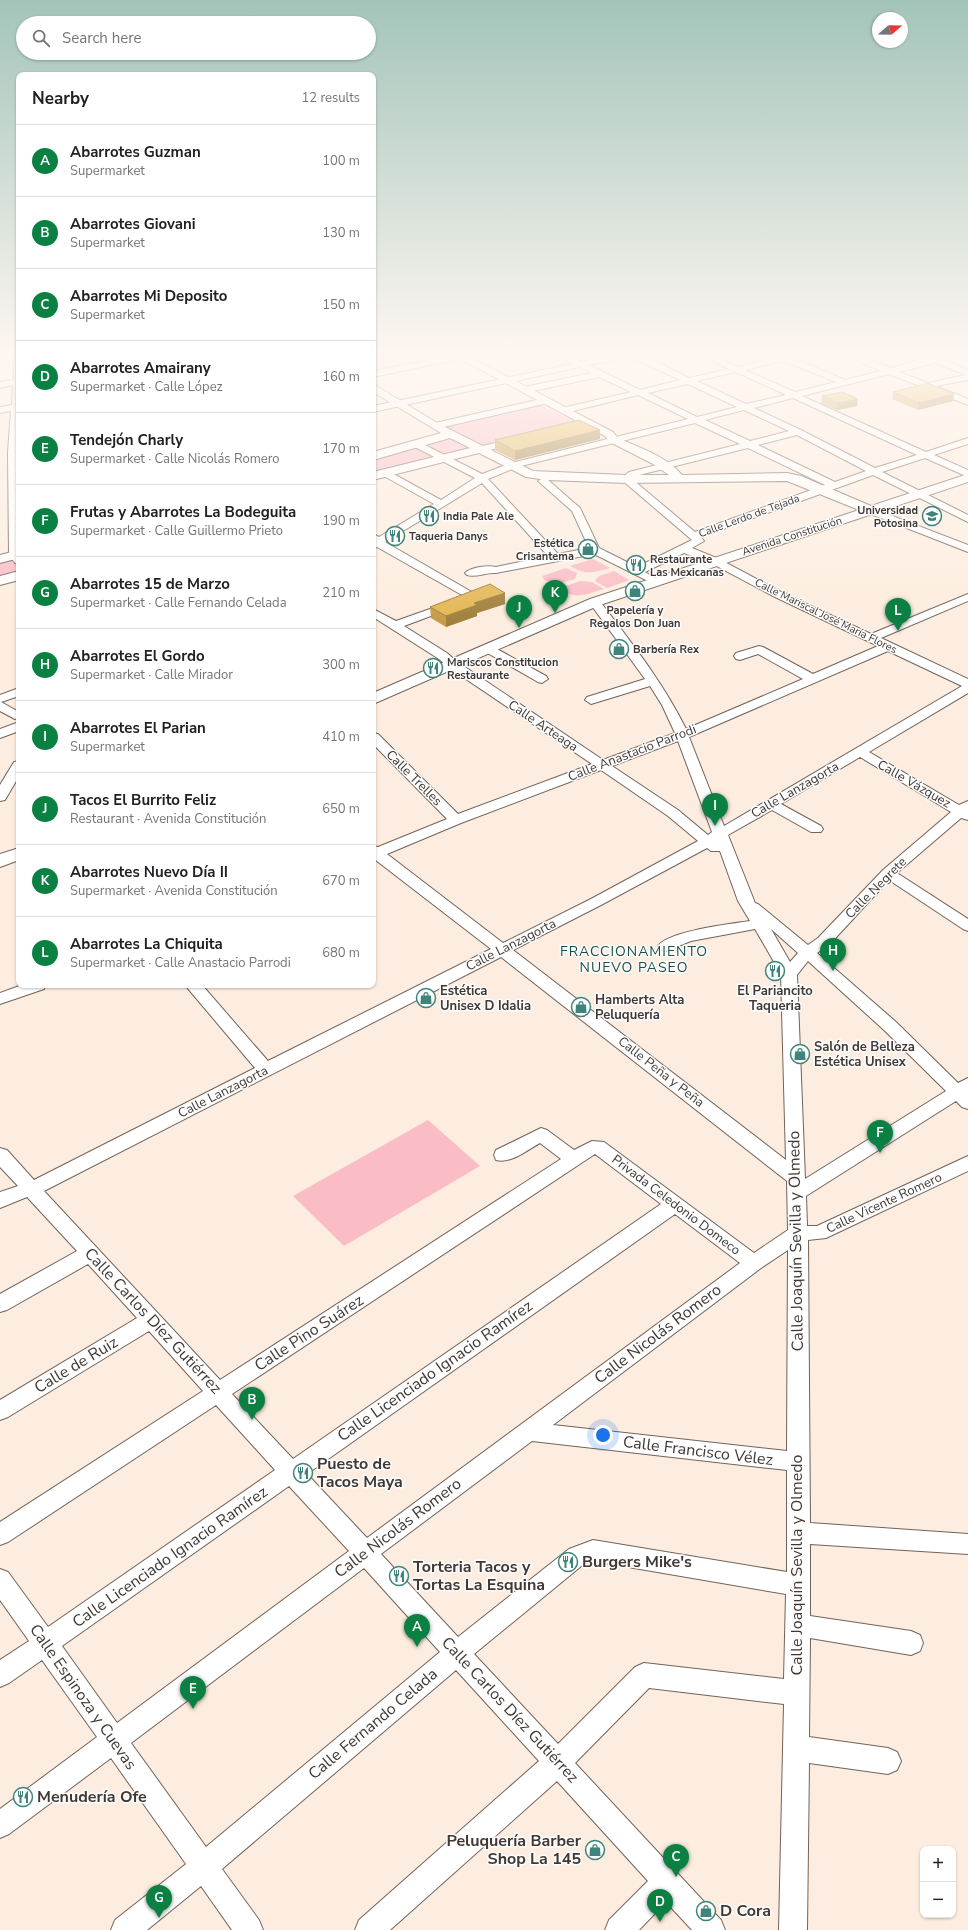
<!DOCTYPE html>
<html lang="en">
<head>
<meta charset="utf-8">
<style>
	:root { --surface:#fff; --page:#f6f6f6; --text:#202124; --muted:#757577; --line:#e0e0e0; --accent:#0b8043 }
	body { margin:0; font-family:"Nunito Sans",sans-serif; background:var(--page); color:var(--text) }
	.controls { position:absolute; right:12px; bottom:12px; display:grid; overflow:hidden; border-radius:8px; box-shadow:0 1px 3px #0004 }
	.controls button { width:36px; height:36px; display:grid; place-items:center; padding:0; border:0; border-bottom:1px solid var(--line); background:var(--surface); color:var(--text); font:20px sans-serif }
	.compass { position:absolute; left:872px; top:12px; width:36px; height:36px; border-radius:50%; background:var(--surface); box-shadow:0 1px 3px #0004; rotate:70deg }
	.you { position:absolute; left:603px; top:1435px; width:14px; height:14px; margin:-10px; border:3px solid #fff; border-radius:50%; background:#1a73e8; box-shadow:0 0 0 6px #1a73e833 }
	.badge { display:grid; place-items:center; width:26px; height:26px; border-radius:50%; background:var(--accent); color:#fff; font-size:13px; font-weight:700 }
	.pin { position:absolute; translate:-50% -33px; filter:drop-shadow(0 1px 2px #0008) }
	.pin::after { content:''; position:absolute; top:21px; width:14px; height:12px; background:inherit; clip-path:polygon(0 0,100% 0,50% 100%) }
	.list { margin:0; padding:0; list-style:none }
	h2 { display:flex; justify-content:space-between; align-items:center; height:52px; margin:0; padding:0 16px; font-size:17px }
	h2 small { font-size:13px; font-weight:400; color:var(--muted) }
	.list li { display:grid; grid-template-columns:26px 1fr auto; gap:12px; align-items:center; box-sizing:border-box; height:72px; padding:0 16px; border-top:1px solid var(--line) }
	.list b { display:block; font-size:15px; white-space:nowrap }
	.list p { margin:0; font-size:13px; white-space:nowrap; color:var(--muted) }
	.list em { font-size:13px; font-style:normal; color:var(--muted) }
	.icon { flex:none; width:22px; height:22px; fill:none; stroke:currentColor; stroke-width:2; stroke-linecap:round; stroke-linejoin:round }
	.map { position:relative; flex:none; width:968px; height:1930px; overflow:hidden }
	.search { position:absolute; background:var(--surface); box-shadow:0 1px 3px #0004; left:16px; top:16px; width:360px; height:44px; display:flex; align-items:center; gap:10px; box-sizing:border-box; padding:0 14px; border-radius:22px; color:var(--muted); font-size:15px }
	.panel { position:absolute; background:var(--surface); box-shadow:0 1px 3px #0004; left:16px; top:72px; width:360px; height:916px; border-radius:8px }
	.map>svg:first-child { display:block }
</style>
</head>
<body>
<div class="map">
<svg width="968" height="1930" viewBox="0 0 968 1930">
	<rect width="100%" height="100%" fill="#fdede0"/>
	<!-- green -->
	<path fill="#fabcc5" d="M 538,404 L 579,423 L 483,447 L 444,427 Z
		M 454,437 L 478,449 L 373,474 L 373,459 Z
		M 19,558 L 19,573 L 0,578 L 0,563 Z
		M 593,559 L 610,568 C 593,573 585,575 570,566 Z
		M 566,568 L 577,573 L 575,579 L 557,584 L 544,580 L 542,576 Z
		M 614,571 L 629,580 L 607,588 L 595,581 L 599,576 Z
		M 580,581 L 592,582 L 604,589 C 592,592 570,603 563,587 Z
		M 428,1120 L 480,1166 L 344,1246 L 293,1196 Z"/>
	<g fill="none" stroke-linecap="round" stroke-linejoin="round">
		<defs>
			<path id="minor" d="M 13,353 L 19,353 L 19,564 L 15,563 L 9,555 L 8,452 L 11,411 L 0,413 L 0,407 L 12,405 L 13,385 L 0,388 L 0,382 L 14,380 Z
				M 465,353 L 482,353 L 478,355 L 373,377 L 373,371 Z
				M 552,353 L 563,353 L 582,362 L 622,353 L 639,353 L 689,378 L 729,369 L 697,353 L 708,353 L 738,367 L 783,354 L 810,353 L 794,358 L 845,380 L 881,371 L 840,353 L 852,353 L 891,368 L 933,356 L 952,353 L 967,353 L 944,360 L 968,370 L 968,380 L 936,386 L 968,399 L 968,405 L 889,374 L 802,396 L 926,452 L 968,438 L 968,444 L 934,455 L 968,470 L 968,477 L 925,458 L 882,472 L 968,515 L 968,522 L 873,475 L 701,537 L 704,541 L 692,548 L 719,559 L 781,592 L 871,634 L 968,594 L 968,601 L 881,638 L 968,679 L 968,693 L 869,752 L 959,805 L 968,801 L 968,820 L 961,818 L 897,873 L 968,919 L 968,931 L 963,929 L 889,880 L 830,944 L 817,953 L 896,1022 L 958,1083 L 968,1078 L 968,1109 L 962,1107 L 956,1101 L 806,1196 L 807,1226 L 817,1226 L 968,1156 L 968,1171 L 826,1238 L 808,1240 L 810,1523 L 968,1534 L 968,1554 L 810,1544 L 810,1616 L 911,1631 L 920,1635 L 923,1643 L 920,1651 L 911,1655 L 810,1638 L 809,1737 L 888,1748 L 897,1752 L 901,1761 L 897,1770 L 888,1774 L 809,1763 L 807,1930 L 779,1930 L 784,1704 L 649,1688 L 575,1763 L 721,1920 L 725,1930 L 692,1930 L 666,1902 L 639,1930 L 605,1930 L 609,1920 L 648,1881 L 557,1781 L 390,1930 L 355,1930 L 359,1920 L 539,1761 L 456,1670 L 222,1869 L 259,1920 L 263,1930 L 232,1930 L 201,1886 L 147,1930 L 111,1930 L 115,1920 L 186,1864 L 111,1758 L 9,1834 L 0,1838 L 0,1809 L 97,1737 L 42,1660 L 9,1683 L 0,1687 L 0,1660 L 29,1641 L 0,1600 L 0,1569 L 8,1572 L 48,1627 L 275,1470 L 216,1405 L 8,1542 L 0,1545 L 0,1522 L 203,1391 L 149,1331 L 8,1417 L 0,1420 L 0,1400 L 137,1318 L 88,1264 L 7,1310 L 0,1312 L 0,1294 L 77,1251 L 27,1197 L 0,1208 L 0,1192 L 18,1186 L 0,1167 L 0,1148 L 7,1150 L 34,1180 L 255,1068 L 185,985 L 202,985 L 268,1061 L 491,949 L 373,858 L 373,846 L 378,847 L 447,819 L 373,744 L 373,733 L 378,734 L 458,814 L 592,764 L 448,667 L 439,659 L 373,617 L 373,609 L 396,621 L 447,603 L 455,603 L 457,605 L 455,607 L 404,626 L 447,653 L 456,661 L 603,760 L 675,733 L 662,705 L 650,686 L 591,704 L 585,700 L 587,697 L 645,679 L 589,602 L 591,600 L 599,600 C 630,641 663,682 686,729 L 803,679 L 758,654 L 740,660 L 736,659 L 734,656 L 736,653 L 759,646 L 763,647 L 813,674 L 878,646 L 773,596 L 711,563 L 684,553 L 645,572 L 660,581 L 654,584 L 594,554 L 496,573 C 486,572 476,578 467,575 L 465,573 C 471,567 488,565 496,567 L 548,556 L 482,483 L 385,542 L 477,595 L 479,597 L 477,599 L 469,599 L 377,547 L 373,548 L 373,534 L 379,537 L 434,504 L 382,475 L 380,473 L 382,471 L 388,471 L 441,500 L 475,478 L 413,446 L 411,444 L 413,442 L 419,442 L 482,474 L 511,463 L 688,419 L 638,395 L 565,413 L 562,412 L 562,408 L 631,392 L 599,377 L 524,393 L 520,390 L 524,387 L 592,373 L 580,367 L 373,412 L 373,406 L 572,364 ZM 630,357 L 680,380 L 640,390 L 589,365 ZM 784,361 L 836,382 L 795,392 L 745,370 ZM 935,363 L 966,375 L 928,383 L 899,372 ZM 736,372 L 786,395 L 746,404 L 697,381 ZM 688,384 L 737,407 L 697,417 L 648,393 ZM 793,398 L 917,455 L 875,468 L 801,430 L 754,408 ZM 744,410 L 789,431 L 750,441 L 705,420 ZM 695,423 L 740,444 L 629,472 L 621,479 L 623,481 L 692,540 L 637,567 L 599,548 L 580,508 L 547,479 L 543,478 L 538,481 L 572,511 L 589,548 L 558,554 L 488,479 L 517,467 ZM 797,435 L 866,471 L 835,482 L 758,445 ZM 748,448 L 825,485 L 695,532 L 632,479 L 635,476 ZM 888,651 L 962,686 L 724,826 L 689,737 ZM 678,741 L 712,832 L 708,835 L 678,810 L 612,766 ZM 860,757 L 951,812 L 883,870 L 818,938 L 808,945 L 758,904 L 755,903 L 728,835 L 772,810 L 811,832 L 821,832 L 823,829 L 821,826 L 781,804 ZM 601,770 L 668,816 L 698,841 L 591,899 L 503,943 L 387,854 L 461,823 ZM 707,848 L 711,851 L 720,851 L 738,901 L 750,921 C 731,924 668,931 658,946 L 660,949 L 666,951 L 691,941 L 755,929 L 781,974 L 786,1160 L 513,950 L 601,905 ZM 771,929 L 798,953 L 790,962 ZM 501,957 L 787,1181 L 788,1230 L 754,1253 L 604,1142 L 592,1141 L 574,1150 L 547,1130 L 541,1128 L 496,1150 L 494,1155 L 496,1160 C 511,1164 527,1150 540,1143 L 561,1159 L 220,1380 L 44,1191 ZM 808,961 L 884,1030 L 946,1091 L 805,1179 L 797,975 ZM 595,1154 L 661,1204 L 293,1459 L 232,1394 ZM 675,1214 L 740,1263 L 367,1538 L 307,1474 ZM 788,1250 L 787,1451 L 553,1425 L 761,1268 ZM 532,1441 L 787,1470 L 787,1572 L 593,1540 L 569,1549 L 458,1637 L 381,1554 ZM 289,1486 L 349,1551 L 117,1723 L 62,1646 ZM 593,1561 L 786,1594 L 784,1679 L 644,1663 L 635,1667 L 558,1744 L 474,1654 L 585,1563 ZM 364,1568 L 440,1652 L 206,1847 L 131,1743 Z
				M 545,398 L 548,399 L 548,403 L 435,429 L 430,426 L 435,423 Z
				M 517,438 L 522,441 L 520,443 L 481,452 L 476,449 L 478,447 Z
				M 872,508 L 968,545 L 968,552 L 868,513 L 867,511 L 868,509 Z
				M 488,644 L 546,676 L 548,679 L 542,683 L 538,682 L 484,651 L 482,648 Z
				M 19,688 L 19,696 L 1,702 L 19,712 L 19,718 L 15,719 L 0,711 L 0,695 Z
				M 19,722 L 19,731 L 0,738 L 0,729 Z
				M 19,761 L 19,776 L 5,800 L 0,801 L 0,785 L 14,762 Z
				M 22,985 L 46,985 L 44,989 L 0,1004 L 0,993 Z"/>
			<path id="major" d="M 449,353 L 462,353 L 613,432 L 618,438 C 640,448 666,456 682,475 L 787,473 L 801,476 L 871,506 L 968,474 L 968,482 L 600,605 L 373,704 L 373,693 L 590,599 L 859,510 L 787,481 L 626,483 L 547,480 L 526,477 L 479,453 L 373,480 L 373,472 L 470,448 L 450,438 L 373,460 L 373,452 L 441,433 L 373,392 L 373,384 L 439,424 L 533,471 L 626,475 L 669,475 L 653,464 L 610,442 L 605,436 Z
				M 19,550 L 19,558 L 0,563 L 0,555 Z
				M 19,571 L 19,580 L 0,585 L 0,576 Z
				M 19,848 L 19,860 L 0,867 L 0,854 Z"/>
		</defs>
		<!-- minor casing -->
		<use href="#minor" stroke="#716359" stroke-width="2"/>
		<!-- major casing -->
		<use href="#major" stroke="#716359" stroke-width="2"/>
		<!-- minor -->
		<use href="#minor" fill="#fff" fill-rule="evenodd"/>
		<!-- major -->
		<use href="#major" fill="#fff" fill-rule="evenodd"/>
	</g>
	<!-- wall -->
	<path fill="#c49d49" d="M 893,392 L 953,401 L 918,410 L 892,399 Z
		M 822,396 L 857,406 L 837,410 L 821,403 Z
		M 600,439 L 515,460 L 495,450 L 495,440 Z
		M 505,604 L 477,613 L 477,616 L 446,627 L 431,618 L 430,607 Z"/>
	<!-- shaded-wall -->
	<path fill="#a0803c" d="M 954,394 L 953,401 L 918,410 L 919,403 Z
		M 858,399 L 857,406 L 837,410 L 838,403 Z
		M 600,430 L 600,439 L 515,460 L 515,451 Z
		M 505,593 L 505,604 L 477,613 L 477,616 L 446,627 L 446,616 L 474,603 Z"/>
	<!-- building -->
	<path fill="#e4b755" stroke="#a0803c" d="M 928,383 L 954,394 L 919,403 L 893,392 Z
		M 842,392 L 858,399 L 838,403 L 822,396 Z
		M 579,420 L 600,430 L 515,451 L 495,440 Z
		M 490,584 L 505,593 L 474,603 L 477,605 L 446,616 L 430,607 Z"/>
	<!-- sky -->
	<linearGradient id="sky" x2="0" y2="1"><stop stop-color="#a3c4ba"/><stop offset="0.57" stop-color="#fef7f1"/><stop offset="1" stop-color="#fef7f1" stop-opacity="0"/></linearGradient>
	<rect width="968" height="623" fill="url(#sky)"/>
	<!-- icons -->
	<defs>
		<symbol id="restaurant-ring" viewBox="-11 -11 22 22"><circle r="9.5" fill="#fdfdfd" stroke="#3f847b" stroke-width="1.5"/><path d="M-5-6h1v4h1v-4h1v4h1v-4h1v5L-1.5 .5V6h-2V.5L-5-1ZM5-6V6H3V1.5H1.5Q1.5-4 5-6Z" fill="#3f847b"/></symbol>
		<symbol id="university-ring" viewBox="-11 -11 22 22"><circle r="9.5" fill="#fdfdfd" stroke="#3f847b" stroke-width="1.5"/><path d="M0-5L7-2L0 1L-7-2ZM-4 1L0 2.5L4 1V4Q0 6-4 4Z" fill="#3f847b"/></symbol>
		<symbol id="shop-ring" viewBox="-11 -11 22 22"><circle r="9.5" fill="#fdfdfd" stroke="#3f847b" stroke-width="1.5"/><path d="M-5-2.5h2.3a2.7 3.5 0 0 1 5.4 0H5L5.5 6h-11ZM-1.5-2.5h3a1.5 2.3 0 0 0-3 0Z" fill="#3f847b"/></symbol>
	</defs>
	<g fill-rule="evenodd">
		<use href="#restaurant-ring" x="418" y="505" width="22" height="22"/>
		<use href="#university-ring" x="921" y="505" width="22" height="22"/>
		<use href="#restaurant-ring" x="384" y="525" width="22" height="22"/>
		<use href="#shop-ring" x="577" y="538" width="22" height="22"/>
		<use href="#restaurant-ring" x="625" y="554" width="22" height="22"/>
		<use href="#shop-ring" x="624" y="580" width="22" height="22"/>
		<use href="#shop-ring" x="608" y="638" width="22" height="22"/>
		<use href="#restaurant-ring" x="422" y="657" width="22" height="22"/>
		<use href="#restaurant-ring" x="764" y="960" width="22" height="22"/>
		<use href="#shop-ring" x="415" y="987" width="22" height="22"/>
		<use href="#shop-ring" x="570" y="996" width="22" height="22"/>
		<use href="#shop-ring" x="789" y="1043" width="22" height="22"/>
		<use href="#restaurant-ring" x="292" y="1462" width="22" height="22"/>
		<use href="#restaurant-ring" x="557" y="1551" width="22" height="22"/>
		<use href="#restaurant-ring" x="388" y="1565" width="22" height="22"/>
		<use href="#restaurant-ring" x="12" y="1786" width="22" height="22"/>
		<use href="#shop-ring" x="584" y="1839" width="22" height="22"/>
		<use href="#shop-ring" x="695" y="1900" width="22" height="22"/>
	</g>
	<g text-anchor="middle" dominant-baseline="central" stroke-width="3" stroke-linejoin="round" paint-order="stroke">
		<!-- far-poi labels -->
		<g font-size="11" font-weight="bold" fill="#3f3834" stroke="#fdfdfd" text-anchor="start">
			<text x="918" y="510" text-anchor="end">Universidad<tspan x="918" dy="13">Potosina</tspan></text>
			<text x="443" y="516">India Pale Ale</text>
			<text x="409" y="536">Taqueria Danys</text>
			<text x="574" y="543" text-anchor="end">Estética<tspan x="574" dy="13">Crisantema</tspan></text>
			<text x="650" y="559">Restaurante<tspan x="650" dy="13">Las Mexicanas</tspan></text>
			<text x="635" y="610" text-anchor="middle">Papelería y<tspan x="635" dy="13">Regalos Don Juan</tspan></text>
			<text x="633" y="649">Barbería Rex</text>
			<text x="447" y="662">Mariscos Constitucion<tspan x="447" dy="13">Restaurante</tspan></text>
		</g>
		<!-- far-street labels -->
		<g font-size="11" fill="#3f3834" stroke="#fdfdfd">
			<text transform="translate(749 516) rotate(-20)">Calle Lerdo de Tejada</text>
			<text transform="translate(792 536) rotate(-18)">Avenida Constitución</text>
			<text transform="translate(826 616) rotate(26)">Calle Mariscal José María Flores</text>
		</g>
		<!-- street labels -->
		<g font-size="13" fill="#3f3834" stroke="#fdfdfd">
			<text transform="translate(543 726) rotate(34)">Calle Arteaga</text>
			<text transform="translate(632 753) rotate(-21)">Calle Anastacio Parrodi</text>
			<text transform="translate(414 778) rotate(45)">Calle Trelles</text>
			<text transform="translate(914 784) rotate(30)">Calle Vázquez</text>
			<text transform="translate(795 790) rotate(-30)">Calle Lanzagorta</text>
			<text transform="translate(876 888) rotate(-45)">Calle Negrete</text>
			<text transform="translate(511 945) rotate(-27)">Calle Lanzagorta</text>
			<text transform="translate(661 1072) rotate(38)">Calle Peña y Peña</text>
			<text transform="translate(223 1092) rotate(-27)">Calle Lanzagorta</text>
			<text transform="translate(884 1203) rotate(-25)">Calle Vicente Romero</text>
			<text transform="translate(676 1205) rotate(37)">Privada Celedonio Domeco</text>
		</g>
		<!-- poi labels -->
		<g font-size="13" font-weight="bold" fill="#3f3834" stroke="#fdfdfd" text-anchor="start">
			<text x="440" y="991">Estética<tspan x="440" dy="15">Unisex D Idalia</tspan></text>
			<text x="775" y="991" text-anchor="middle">El Pariancito<tspan x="775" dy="15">Taqueria</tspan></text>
			<text x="595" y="1000">Hamberts Alta<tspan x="595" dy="15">Peluquería</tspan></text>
			<text x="814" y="1047">Salón de Belleza<tspan x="814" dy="15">Estética Unisex</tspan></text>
		</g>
		<!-- neighbourhood labels -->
		<g font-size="14" letter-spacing="1" fill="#155049" stroke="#fdfdfd">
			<text x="634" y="951">FRACCIONAMIENTO<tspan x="634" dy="16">NUEVO PASEO</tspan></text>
		</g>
		<!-- near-street labels -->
		<g font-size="16" fill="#3f3834" stroke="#fdfdfd">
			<text transform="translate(796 1241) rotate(-91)">Calle Joaquín Sevilla y Olmedo</text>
			<text transform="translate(153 1321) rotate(47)">Calle Carlos Díez Gutiérrez</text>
			<text transform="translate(309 1333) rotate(-33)">Calle Pino Suárez</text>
			<text transform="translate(658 1334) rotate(-37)">Calle Nicolás Romero</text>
			<text transform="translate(76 1365) rotate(-31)">Calle de Ruiz</text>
			<text transform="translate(435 1371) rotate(-35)">Calle Licenciado Ignacio Ramírez</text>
			<text transform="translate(698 1451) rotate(7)">Calle Francisco Vélez</text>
			<text transform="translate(398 1528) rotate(-37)">Calle Nicolás Romero</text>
			<text transform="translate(170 1557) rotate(-35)">Calle Licenciado Ignacio Ramírez</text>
			<text transform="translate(797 1565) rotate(-90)">Calle Joaquín Sevilla y Olmedo</text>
			<text transform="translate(83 1697) rotate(55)">Calle Espinoza y Cuevas</text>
			<text transform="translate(510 1710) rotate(47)">Calle Carlos Díez Gutiérrez</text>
			<text transform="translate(373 1724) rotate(-40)">Calle Fernando Celada</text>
		</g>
		<!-- near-poi labels -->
		<g font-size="16" font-weight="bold" fill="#3f3834" stroke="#fdfdfd" text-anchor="start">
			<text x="317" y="1464">Puesto de<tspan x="317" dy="18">Tacos Maya</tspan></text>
			<text x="582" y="1562">Burgers Mike's</text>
			<text x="413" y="1567">Torteria Tacos y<tspan x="413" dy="18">Tortas La Esquina</tspan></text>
			<text x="37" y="1797">Menudería Ofe</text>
			<text x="581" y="1841" text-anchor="end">Peluquería Barber<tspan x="581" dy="18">Shop La 145</tspan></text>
			<text x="720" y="1911">D Cora</text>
		</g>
	</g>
</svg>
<div class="controls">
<button>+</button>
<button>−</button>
</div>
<svg class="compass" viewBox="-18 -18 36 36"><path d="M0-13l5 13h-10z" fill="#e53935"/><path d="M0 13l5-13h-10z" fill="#757577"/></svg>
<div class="you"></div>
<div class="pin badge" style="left:417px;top:1647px">A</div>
<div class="pin badge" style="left:252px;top:1420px">B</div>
<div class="pin badge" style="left:676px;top:1877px">C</div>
<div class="pin badge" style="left:660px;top:1922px">D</div>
<div class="pin badge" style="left:193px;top:1709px">E</div>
<div class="pin badge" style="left:880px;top:1153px">F</div>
<div class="pin badge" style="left:159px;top:1918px">G</div>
<div class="pin badge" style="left:833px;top:971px">H</div>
<div class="pin badge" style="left:715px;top:826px">I</div>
<div class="pin badge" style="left:519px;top:628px">J</div>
<div class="pin badge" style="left:555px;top:613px">K</div>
<div class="pin badge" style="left:898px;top:631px">L</div>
<div class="search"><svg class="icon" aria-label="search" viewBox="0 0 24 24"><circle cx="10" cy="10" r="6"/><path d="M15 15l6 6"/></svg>Search here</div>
<section class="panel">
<h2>Nearby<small>12 results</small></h2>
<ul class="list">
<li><span class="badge">A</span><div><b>Abarrotes Guzman</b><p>Supermarket</p></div><em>100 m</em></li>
<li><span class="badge">B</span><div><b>Abarrotes Giovani</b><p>Supermarket</p></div><em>130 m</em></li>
<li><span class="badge">C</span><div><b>Abarrotes Mi Deposito</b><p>Supermarket</p></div><em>150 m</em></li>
<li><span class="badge">D</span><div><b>Abarrotes Amairany</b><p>Supermarket · Calle López</p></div><em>160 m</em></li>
<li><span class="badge">E</span><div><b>Tendejón Charly</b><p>Supermarket · Calle Nicolás Romero</p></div><em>170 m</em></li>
<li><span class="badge">F</span><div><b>Frutas y Abarrotes La Bodeguita</b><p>Supermarket · Calle Guillermo Prieto</p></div><em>190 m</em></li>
<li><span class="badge">G</span><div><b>Abarrotes 15 de Marzo</b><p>Supermarket · Calle Fernando Celada</p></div><em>210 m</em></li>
<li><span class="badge">H</span><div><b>Abarrotes El Gordo</b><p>Supermarket · Calle Mirador</p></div><em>300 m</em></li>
<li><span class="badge">I</span><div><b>Abarrotes El Parian</b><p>Supermarket</p></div><em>410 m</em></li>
<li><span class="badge">J</span><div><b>Tacos El Burrito Feliz</b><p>Restaurant · Avenida Constitución</p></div><em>650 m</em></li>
<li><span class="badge">K</span><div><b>Abarrotes Nuevo Día II</b><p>Supermarket · Avenida Constitución</p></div><em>670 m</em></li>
<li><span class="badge">L</span><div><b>Abarrotes La Chiquita</b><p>Supermarket · Calle Anastacio Parrodi</p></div><em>680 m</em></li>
</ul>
</section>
</div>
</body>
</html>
